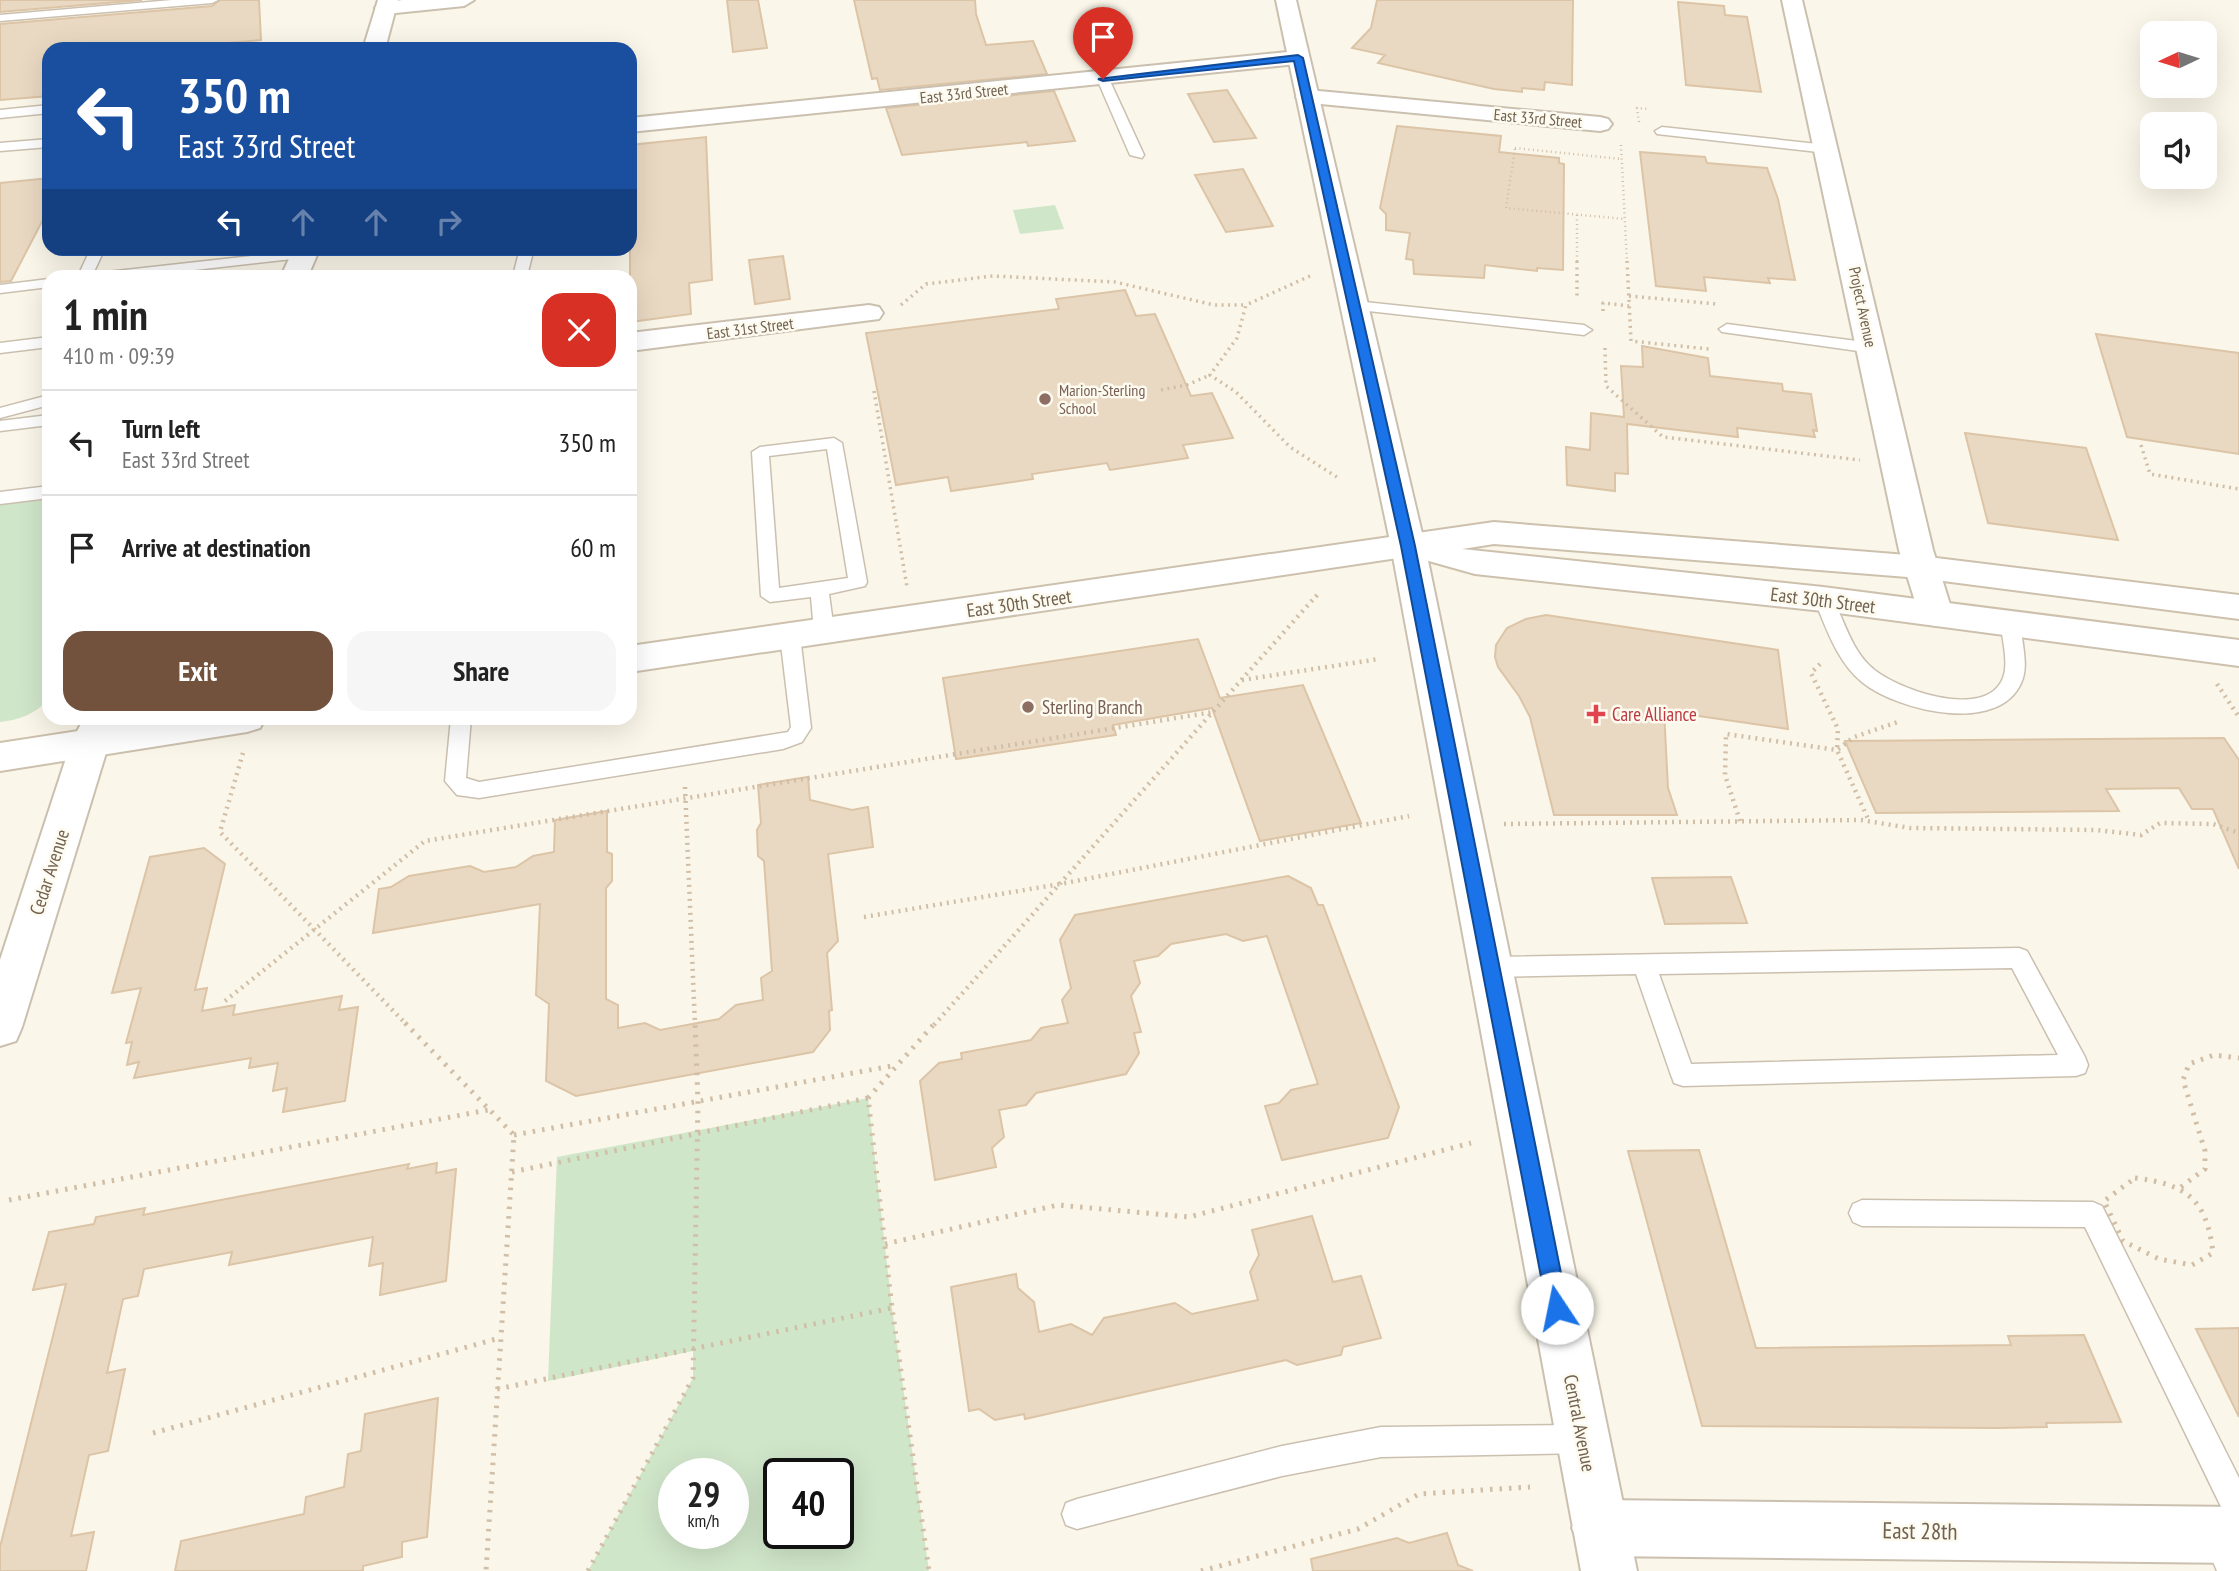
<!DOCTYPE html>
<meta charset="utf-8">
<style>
:root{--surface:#fff;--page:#f6f6f6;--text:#222;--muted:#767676;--line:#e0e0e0;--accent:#72523d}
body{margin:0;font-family:"PT Sans Narrow",sans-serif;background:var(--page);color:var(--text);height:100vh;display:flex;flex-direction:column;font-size:26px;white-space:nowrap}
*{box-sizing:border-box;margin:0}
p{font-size:23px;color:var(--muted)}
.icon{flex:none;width:38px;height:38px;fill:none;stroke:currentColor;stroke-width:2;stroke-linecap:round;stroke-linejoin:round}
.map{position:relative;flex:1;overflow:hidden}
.sheet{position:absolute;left:42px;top:270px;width:595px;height:455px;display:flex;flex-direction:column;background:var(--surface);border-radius:21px;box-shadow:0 7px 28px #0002}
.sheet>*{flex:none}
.hud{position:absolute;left:42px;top:42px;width:595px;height:214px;border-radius:21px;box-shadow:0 7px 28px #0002;background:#1a4fa0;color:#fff;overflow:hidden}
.needle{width:46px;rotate:266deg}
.controls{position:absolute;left:2140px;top:21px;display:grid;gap:14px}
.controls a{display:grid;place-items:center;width:77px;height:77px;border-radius:14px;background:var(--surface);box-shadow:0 7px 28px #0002;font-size:35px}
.speed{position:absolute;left:658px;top:1458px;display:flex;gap:14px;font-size:35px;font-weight:700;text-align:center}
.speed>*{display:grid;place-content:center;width:91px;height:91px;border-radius:50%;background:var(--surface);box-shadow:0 7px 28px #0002;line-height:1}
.speed small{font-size:18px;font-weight:400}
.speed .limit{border:4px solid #111;border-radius:10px;background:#fff;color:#111}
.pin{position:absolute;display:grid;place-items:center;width:60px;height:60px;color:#fff;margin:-72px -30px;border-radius:50% 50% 50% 0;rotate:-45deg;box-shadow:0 0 7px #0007}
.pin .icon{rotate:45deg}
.me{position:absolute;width:77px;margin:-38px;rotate:349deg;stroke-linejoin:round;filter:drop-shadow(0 0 5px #0008)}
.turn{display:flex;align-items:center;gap:24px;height:147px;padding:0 21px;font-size:32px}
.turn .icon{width:91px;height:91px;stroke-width:2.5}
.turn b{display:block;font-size:49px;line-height:60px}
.lanes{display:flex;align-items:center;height:66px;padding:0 21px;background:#0003;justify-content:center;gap:35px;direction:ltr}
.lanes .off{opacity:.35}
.round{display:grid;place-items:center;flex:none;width:74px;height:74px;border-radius:21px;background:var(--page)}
.head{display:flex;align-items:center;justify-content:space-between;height:119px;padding:0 21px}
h1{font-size:42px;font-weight:800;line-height:52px}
.action{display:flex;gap:14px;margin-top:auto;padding:14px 21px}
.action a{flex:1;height:80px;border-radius:21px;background:var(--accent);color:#fff;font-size:28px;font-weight:800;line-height:80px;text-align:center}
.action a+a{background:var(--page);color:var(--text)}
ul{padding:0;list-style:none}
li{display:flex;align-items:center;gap:21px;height:105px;padding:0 21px;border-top:2px solid var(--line)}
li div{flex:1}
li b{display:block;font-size:26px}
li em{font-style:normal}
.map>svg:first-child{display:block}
.green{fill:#d0e6c9;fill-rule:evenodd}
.building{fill:#ead9c2;stroke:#dcc4a7;stroke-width:2}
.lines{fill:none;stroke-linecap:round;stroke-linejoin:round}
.service-casing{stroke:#cbc0b0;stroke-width:3}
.minor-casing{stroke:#cbc0b0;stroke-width:4}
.tertiary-casing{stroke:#cbc0b0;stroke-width:4}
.secondary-casing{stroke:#cdc1ae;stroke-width:4}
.path-far3{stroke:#d1bea7;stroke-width:2.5;stroke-dasharray:1 3.5;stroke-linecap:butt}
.path-far2{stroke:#d1bea7;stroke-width:3.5;stroke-dasharray:2 4.5;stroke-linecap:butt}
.path-far1{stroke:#d1bea7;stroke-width:4.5;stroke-dasharray:2 5;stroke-linecap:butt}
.path{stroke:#d1bea7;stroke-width:5;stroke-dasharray:2.5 7;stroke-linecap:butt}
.service{fill:#fff;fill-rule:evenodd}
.minor{fill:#fff;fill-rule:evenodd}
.tertiary{fill:#fff;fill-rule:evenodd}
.secondary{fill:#fff;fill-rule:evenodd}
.route{fill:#1a73e8;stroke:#114b97;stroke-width:2}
.education-dot{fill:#8d6e63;stroke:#fdfaef;stroke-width:2.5}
.health-dot{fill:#e0444e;stroke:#fdfaef;stroke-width:2.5}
.labels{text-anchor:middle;stroke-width:5;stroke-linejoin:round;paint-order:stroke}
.far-street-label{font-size:16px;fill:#716150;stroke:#fdfaef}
.far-education-label{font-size:16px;fill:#785e54;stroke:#fdfaef;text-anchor:start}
.street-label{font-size:19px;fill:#716150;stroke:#fdfaef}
.education-label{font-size:19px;fill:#785e54;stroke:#fdfaef;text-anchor:start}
.health-label{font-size:19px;fill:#be3a42;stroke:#fdfaef;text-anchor:start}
.near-street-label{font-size:23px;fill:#716150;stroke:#fdfaef}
</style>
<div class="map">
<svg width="2239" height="1571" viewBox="0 0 2239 1571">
<rect width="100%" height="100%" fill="#faf6e9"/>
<path class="green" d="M1055 205 1064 229 1020 234 1013 210Z
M49 498V699C33 715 22 719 0 722V504Z
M868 1098 892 1308 929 1571H588L693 1378V1351L548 1381 557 1157ZM674 1474H733V1533H674ZM779 1474H838V1533H779Z"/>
<path class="building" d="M0 0H142L0 12Z
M220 0H259L261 40 161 49H49V96L0 100V24L212 6Z
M727 0H758L767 48 733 52Z
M854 0H975L976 14 986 45 1033 41 1047 74 880 90 877 78 872 79Z
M1377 0H1573L1572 85 1545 82 1544 90 1522 88V92L1494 89 1378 63 1385 55 1352 48 1371 28Z
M1678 2 1724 6 1725 15 1747 17 1761 92 1686 85Z
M1227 90 1256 138 1214 142 1188 94Z
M1054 91 1075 141 1028 146 1027 142 902 155 886 108Z
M1397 126 1501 136 1499 152 1559 158V163L1564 164 1563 270 1537 268V271L1485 265 1484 278 1414 274 1413 260 1406 259 1410 233 1386 230V214L1380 208Z
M706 137 712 280 689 283 691 314 630 322V145Z
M1640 152 1705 157 1707 163 1767 168 1778 199 1795 280 1768 278 1770 283 1704 277 1706 291 1656 286Z
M1243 169 1273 226 1226 232 1195 175Z
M49 178V208L11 281 0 282V183Z
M783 256 790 299 755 304 749 260Z
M1125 290 1136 316 1155 314 1191 396 1212 393 1233 438 1183 445 1188 458 1110 470 1107 463 1032 474 1033 479 951 491 948 477 896 485 866 333 1059 309 1056 299Z
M2096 334 2239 353V454L2127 437Z
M1642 346 1708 358 1710 376 1782 384 1783 391 1811 394 1817 431 1813 430 1815 437 1737 428 1738 437 1627 424 1628 474 1615 473V491L1567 485 1566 447 1590 450 1591 413 1624 417 1621 366 1643 367Z
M1965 433 2086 448 2118 540 1988 523Z
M1546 615 1778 650 1788 729 1664 711 1668 788 1677 815H1554L1530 717 1519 696 1498 667 1495 657 1496 645 1507 628 1526 619Z
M1198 639 1220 698 1303 685 1361 823 1260 841 1212 708 1113 725 1116 735 956 759 943 678Z
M2224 738 2239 760V869L2213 809H2192L2179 788 2106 789 2119 811 1876 813 1845 741Z
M808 777 810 800 852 810 868 807 873 847 828 854 838 941 827 953 832 1010 829 1011 830 1030 813 1052 576 1096 546 1081 549 1004 536 995 540 904 373 933 379 889 391 887 409 876 470 866 484 872 516 867 533 856 554 852 555 820 607 811V852L612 854V881L606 888V999L618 1005V1028L645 1023 660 1030 719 1019 736 1005 763 1000 761 978 772 971 764 861 758 856 757 830 761 823 758 785Z
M204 848 225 864 195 990 207 988 202 1011 235 1005 233 1015 342 996 339 1010 358 1007 345 1101 283 1112 287 1088 273 1091 278 1063 249 1068 251 1058 134 1078 139 1062 127 1065 132 1042 126 1043 141 988 112 993 150 857Z
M1288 876 1311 888 1318 905H1323L1399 1107 1388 1138 1282 1160 1265 1106 1279 1103 1291 1090 1318 1084 1267 936 1243 941 1226 934 1171 944 1158 956 1134 961 1140 983 1131 996 1141 1032 1134 1033 1139 1053 1126 1074 1036 1093 1026 1105 999 1110 1004 1137 992 1148 996 1167 935 1180 920 1081 939 1063 962 1059 961 1053 1031 1040 1041 1028 1068 1023 1062 1000 1071 988 1060 940 1075 915Z
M1731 877 1747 923 1665 924 1652 878Z
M1699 1150 1756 1348 2011 1345 2008 1336 2084 1335 2121 1422 2046 1423 2047 1427 1997 1428 1702 1426 1628 1151Z
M437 1163 436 1173 456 1169 446 1281 380 1295 383 1263 369 1266 373 1237 229 1265 232 1252 144 1269 138 1296 123 1299 107 1373 125 1369 108 1451 89 1455 71 1536 94 1532 86 1571H0V1547L66 1284 33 1290 49 1232 94 1224 96 1217 145 1208 143 1215 409 1164 407 1169Z
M1312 1216 1333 1282 1361 1276 1381 1338 1343 1347 1341 1355 1297 1365 1286 1360 1025 1419 1024 1414 995 1420 979 1409 969 1411 951 1287 1016 1274 1018 1288 1034 1302 1039 1332 1071 1324 1092 1335 1104 1318 1175 1303 1192 1314 1258 1300 1250 1272 1259 1255 1252 1230Z
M2239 1328V1417L2196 1329Z
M438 1398 427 1537 402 1542V1557L363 1566V1571H175L181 1541 304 1514 306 1497 344 1487 348 1454 361 1451 365 1414Z
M1447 1533 1458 1565 1473 1571H1313L1311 1559 1397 1538 1409 1543Z"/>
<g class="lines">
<g class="service-casing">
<path id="service" d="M172 0H218L212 3 0 21V15Z
M1099 76 1109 79 1144 155 1142 158 1130 155 1097 79Z
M49 105V113L0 118V110Z
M1662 127 1827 145 1834 149 1827 153 1657 134 1655 131Z
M49 139V147L0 151V143Z
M91 248H105L92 276H78Z
M520 248H534L527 276H513Z
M305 250 310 251V257L142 276H100L107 272Z
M49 279V287L0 293V285Z
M1355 301 1584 325 1592 330 1584 335 1350 309 1347 306Z
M1727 324 1872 343 1880 348 1872 353 1722 332 1719 329Z
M49 337V347L0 353V343Z
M49 395V405L0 418V408Z
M49 415V425L0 431V421Z
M834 438 842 443 867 582 865 586 829 594 834 631 824 638 814 631 811 597 770 602 761 596 752 452 760 447ZM827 449 848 578 779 588 769 456Z
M49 486V498L0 504V492Z
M1823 593 1830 594C1844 618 1849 645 1869 665 1892 689 1986 722 2003 678 2009 663 2002 640 2001 624L2011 617 2021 624C2021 640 2028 662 2023 678 2004 737 1897 711 1862 682 1837 662 1826 627 1814 599Z
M790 629 800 636 811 728 802 742 783 749 479 798 457 795 445 781 451 718H471L466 778 479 782 788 732 791 727 780 636Z
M2019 948 2027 951 2085 1057 2088 1065 2085 1073 2076 1076 1683 1086 1674 1083 1671 1075 1636 974 1490 977 1482 974 1478 967 1482 960 1490 957ZM2012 968 2058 1055 1691 1064 1659 974Z
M1862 1200 2093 1202 2102 1206 2239 1478V1525L2228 1521 2085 1227 1862 1226 1853 1222 1849 1213 1853 1204Z
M1583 1425 1593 1429 1597 1439 1593 1449 1583 1453 1381 1457 1282 1476 1077 1529 1066 1525 1062 1514 1066 1503 1077 1499 1282 1446 1381 1427Z
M2218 1523 2229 1527 2239 1550V1571H2217L2203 1538 2207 1527Z"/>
</g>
<g class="minor-casing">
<path id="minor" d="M402 0H474L464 6 386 14 375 8 379 4Z
M1782 0H1802L1933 550 1953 614 1948 622 1936 626 1924 622 1919 614 1899 550Z
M1298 51 1309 58 1306 63 630 132V118Z
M1308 90 1600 117 1608 119 1612 124 1608 129 1600 131 1300 102 1296 97 1300 92Z
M869 305 879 307 883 313 879 319 630 351V333Z
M1600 1500 2239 1507V1563L1600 1556 1581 1547 1572 1528 1581 1509Z"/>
</g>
<g class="tertiary-casing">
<path id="tertiary" d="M378 0H398L385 49H363Z
M1276 0H1296L1425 546 1637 1571H1581L1391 546Z
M294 248H320L308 276H281Z
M84 718H120L109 743 22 1027 16 1041 0 1046V960L71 743Z"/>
</g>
<g class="secondary-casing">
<path id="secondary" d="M1494 522 1920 556 2239 595V619L1920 578 1494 544 1462 549 1823 587 2239 640V666L1823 611 1475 574 1411 556 630 672V646Z
M163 718H265L260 728 247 732 0 771V743Z"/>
</g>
<path class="path-far3" d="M1639 122 1637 108 1648 109
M1621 145 1627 262
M1515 148 1621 159
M1515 149 1506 208 1625 219
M1577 215V262"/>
<path class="path-far2" d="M1577 261V300
M1627 261 1631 341 1709 349
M1310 276 1246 305 1237 338 1210 375 1236 392 1290 447 1340 479
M1629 296 1717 304
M901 305 926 284 993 276 1115 282 1214 305H1246
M1603 311V303L1629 306
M1605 348 1606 386 1663 437 1860 460
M1161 390 1187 385 1210 375
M874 391 907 587
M2141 445 2150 474 2239 489
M1316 597 1320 592"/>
<path class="path-far1" d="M1820 664 1811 673 1838 729 1837 750 1869 821
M1242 680 1379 659
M2217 684 2239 717
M243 753 220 832 407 1025
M685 787 695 1025
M1740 821 1725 775 1726 734 1837 750 1854 737 1898 722
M1504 824 1861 820 1910 828 2096 830 2141 835 2160 823 2213 824 2239 833
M864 917 1060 884 1409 816
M225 1001 425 841 1213 712
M934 1025 1317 595"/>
<path class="path" d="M405 1023 514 1135 486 1571
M868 1098 935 1023
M514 1135 897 1065
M512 1172 868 1098 892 1308 929 1571
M2135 1178C2187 1184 2207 1200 2213 1253L2192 1265 2159 1259 2123 1241 2104 1201Z
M2181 1187 2205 1169V1151L2183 1080 2189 1064 2214 1055 2239 1058
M9 1200 488 1110
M885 1244 1058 1205 1189 1217 1471 1143
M497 1389 892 1308
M153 1433 500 1338
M588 1571 693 1378 698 1102 695 1023
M1201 1571 1358 1529 1419 1494 1530 1487"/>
<use href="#service" class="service"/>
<use href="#minor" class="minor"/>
<use href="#tertiary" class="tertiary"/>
<use href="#secondary" class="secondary"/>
</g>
<path class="route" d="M1298 55 1303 58 1415 546 1568 1308 1564 1315 1557 1318 1550 1315 1547 1308 1401 546 1294 61 1103 81 1098 79Z"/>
<g class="education-dot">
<circle cx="1045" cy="399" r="7"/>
<circle cx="1028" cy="707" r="7"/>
</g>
<path class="health-dot" d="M1592.5 703.5h7v7h7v7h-7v7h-7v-7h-7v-7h7z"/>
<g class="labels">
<g class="far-street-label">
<text transform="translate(964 93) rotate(-6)" y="6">East 33rd Street</text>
<text transform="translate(1538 118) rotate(5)" y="6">East 33rd Street</text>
<text transform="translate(1863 307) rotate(78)" y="6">Project Avenue</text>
<text transform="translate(750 328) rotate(-7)" y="6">East 31st Street</text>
</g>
<g class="far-education-label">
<text x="1059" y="396">Marion-Sterling<tspan x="1059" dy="18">School</tspan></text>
</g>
<g class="street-label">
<text transform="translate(1823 600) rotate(7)" y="7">East 30th Street</text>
<text transform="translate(1019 603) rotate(-8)" y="7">East 30th Street</text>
<text transform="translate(49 872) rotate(-72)" y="7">Cedar Avenue</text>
<text transform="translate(1580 1423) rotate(79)" y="7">Central Avenue</text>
</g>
<g class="education-label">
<text x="1042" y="714">Sterling Branch</text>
</g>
<g class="health-label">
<text x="1612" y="721">Care Alliance</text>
</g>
<g class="near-street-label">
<text transform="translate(1920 1531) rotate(1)" y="8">East 28th</text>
</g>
</g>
</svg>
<div class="controls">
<a><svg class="needle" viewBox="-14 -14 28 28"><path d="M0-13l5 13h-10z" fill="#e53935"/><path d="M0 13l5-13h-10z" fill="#767676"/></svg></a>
<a><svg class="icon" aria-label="sound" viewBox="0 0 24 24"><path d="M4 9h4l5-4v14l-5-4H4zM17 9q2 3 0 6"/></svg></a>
</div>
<div class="speed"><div>29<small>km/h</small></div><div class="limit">40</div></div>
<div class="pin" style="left:1103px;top:79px;background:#d93025"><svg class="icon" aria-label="arrive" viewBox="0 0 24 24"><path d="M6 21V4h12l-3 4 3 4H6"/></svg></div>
<svg class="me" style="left:1557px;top:1308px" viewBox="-20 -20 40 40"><circle r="19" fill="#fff"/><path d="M0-13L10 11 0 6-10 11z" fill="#1a73e8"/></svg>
<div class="hud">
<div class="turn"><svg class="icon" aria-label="left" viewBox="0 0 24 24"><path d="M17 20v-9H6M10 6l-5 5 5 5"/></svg><div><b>350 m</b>East 33rd Street</div></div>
<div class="lanes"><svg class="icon" aria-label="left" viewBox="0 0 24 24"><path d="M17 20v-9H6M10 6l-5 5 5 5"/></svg><svg class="icon off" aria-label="ahead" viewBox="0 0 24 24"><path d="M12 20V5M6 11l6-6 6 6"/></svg><svg class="icon off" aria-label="ahead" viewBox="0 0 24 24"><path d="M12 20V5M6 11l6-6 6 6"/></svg><svg class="icon off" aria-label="right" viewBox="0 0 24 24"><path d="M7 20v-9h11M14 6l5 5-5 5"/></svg></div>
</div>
<section class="sheet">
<div class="head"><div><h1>1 min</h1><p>410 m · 09:39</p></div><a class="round" style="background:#d93025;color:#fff"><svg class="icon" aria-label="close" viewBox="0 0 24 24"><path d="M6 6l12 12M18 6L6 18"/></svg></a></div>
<ul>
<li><svg class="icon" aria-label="left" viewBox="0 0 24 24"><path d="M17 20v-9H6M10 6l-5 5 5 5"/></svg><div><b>Turn left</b><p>East 33rd Street</p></div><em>350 m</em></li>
<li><svg class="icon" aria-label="arrive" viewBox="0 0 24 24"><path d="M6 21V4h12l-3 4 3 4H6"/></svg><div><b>Arrive at destination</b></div><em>60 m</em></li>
</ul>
<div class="action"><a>Exit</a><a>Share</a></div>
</section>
</div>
